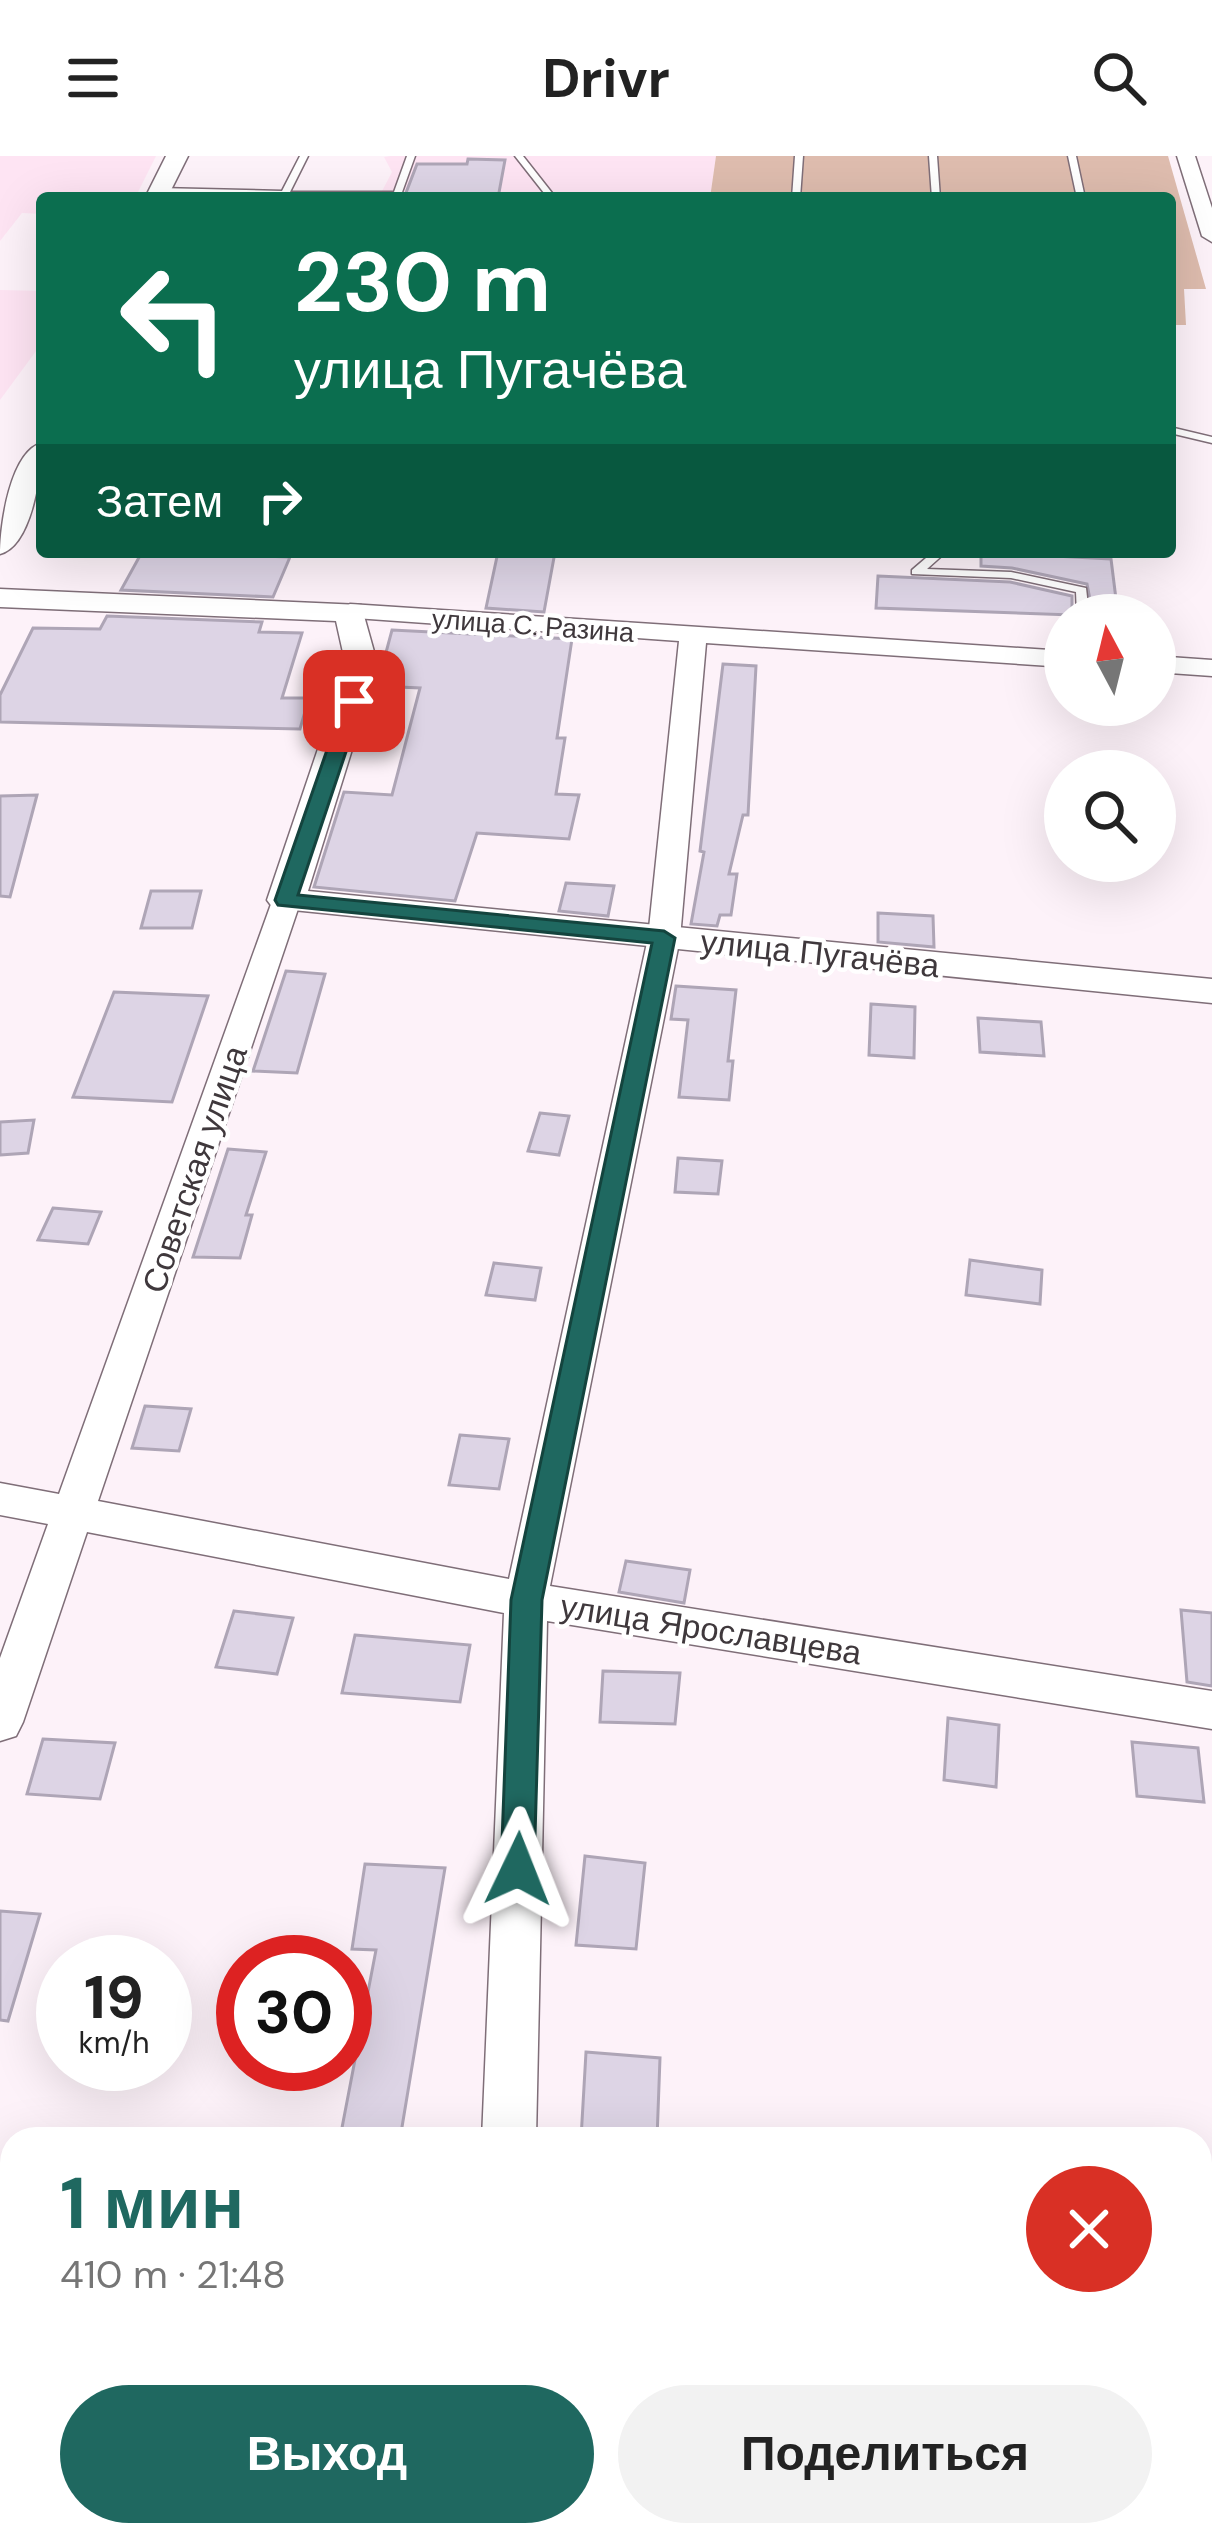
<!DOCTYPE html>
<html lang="ru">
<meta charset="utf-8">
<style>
:root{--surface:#fff;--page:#f2f2f2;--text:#222;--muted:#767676;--accent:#1f6860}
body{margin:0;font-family:"DM Sans",sans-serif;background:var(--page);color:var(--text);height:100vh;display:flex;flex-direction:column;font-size:45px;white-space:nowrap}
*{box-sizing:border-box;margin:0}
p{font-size:39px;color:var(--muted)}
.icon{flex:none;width:66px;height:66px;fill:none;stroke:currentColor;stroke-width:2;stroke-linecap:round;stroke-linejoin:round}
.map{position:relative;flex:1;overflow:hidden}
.side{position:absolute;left:0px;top:1971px;width:1212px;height:420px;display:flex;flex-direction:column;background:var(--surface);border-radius:36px 36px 0 0;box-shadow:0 12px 48px #0002}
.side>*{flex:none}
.top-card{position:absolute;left:36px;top:36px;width:1140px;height:366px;border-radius:12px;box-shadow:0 12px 48px #0002;background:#0b6e4f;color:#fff;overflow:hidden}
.needle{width:78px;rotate:353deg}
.tools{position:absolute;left:1044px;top:438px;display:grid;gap:24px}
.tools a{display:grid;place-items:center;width:132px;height:132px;border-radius:50%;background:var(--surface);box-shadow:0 12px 48px #0002;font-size:60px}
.speed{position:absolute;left:36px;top:1779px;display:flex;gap:24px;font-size:60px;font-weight:700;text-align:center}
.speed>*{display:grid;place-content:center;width:156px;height:156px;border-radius:50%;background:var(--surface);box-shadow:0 12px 48px #0002;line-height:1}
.speed small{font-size:30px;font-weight:400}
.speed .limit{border:18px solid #d22;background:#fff;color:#111}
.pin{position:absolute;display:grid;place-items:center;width:102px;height:102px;color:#fff;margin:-51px;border-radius:24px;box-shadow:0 6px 18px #0006}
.me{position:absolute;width:132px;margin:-66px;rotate:2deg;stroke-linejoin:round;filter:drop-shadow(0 0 9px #0008)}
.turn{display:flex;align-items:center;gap:42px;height:252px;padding:0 60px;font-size:54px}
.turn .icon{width:156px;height:156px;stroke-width:2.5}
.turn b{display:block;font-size:84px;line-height:102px}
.then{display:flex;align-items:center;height:114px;padding:0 60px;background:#0003;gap:24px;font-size:45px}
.round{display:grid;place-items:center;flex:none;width:126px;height:126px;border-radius:63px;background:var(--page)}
.overview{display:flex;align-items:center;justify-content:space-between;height:204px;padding:0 60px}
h1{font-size:72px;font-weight:700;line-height:90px;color:var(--accent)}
.button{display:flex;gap:24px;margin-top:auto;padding:24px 60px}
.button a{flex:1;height:138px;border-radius:72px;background:var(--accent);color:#fff;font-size:48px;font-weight:700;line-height:138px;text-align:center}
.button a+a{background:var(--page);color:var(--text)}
header{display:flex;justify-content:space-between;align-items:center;height:156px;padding:0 60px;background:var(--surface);font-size:54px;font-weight:700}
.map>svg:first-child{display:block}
.built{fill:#fee4f3}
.green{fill:#debcae}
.building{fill:#ddd4e5;stroke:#aea5b6;stroke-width:3}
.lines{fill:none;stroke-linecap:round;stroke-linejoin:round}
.service-casing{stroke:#7f6e78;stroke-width:3}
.minor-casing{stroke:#7f6e78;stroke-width:3}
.tertiary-casing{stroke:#7f6e78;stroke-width:3}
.service{fill:#fff;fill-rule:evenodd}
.minor{fill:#fff;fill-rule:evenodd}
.tertiary{fill:#fff;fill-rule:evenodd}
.route{fill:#1f6860;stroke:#14443e;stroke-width:3}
.labels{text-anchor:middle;stroke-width:9;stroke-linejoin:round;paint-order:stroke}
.far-street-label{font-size:27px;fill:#3f383c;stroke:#fff}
.street-label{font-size:33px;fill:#3f383c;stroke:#fff}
</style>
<header><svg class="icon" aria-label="menu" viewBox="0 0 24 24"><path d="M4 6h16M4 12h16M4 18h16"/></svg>Drivr<svg class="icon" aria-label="search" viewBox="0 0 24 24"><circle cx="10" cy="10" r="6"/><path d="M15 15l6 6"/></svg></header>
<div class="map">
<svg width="1212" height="2391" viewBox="0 0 1212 2391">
<rect width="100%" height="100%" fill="#fdf2f9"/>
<path class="built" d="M0 0H156L135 42H42V58L22 57 0 85Z
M391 0H716L710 42H359L380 39 392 16 384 1Z
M0 134 42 135V187L0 244Z"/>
<path class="green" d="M716 0H1168L1206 133H1184L1186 169H1170V42H710Z"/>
<path class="building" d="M468 3 505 4 498 42H404L417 8H467Z
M142 396H158L290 401 273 441 121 434Z
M498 396H555L544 456 486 452Z
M981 396 1111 403 1118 459H1093L1087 428 1012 412 981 410Z
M878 420 1010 426 1072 440V459L876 452Z
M107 460 262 466 259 476 302 477 282 542H309L300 573 0 566V539L33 472 100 473Z
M392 474 572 483 557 582H565L556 638 579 639 569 683 477 677 455 745 314 731 344 636 392 639 420 532 377 530Z
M723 508 756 510 748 659H743L729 718H737L731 759H720L717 770 691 768 704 696 700 695Z
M37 639 10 741 0 740V640Z
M566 727 614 730 608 760 559 755Z
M151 735H201L192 772H141Z
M878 757 933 760 934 791 878 786Z
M286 815 325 818 297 917 253 915Z
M676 830 736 834 728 905H733L729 944 679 941 688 864 671 863Z
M114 836 208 840 172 946 73 941Z
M871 848 915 851 914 902 869 899Z
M978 862 1041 866 1044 900 980 896Z
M540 957 569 960 559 999 528 995Z
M34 964 28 997 0 999V966Z
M228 993 266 996 246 1059H252L240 1102 193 1101Z
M678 1002 722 1005 718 1038 675 1036Z
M53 1052 101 1056 88 1088 38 1084Z
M970 1104 1042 1114 1040 1148 966 1139Z
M494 1107 541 1112 535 1144 486 1139Z
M145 1250 191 1253 179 1295 132 1292Z
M460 1279 509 1283 499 1333 449 1329Z
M626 1405 690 1414 684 1447 619 1436Z
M1181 1454 1212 1457V1530L1187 1526Z
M234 1455 293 1462 277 1518 216 1511Z
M355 1479 470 1489 460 1546 342 1537Z
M603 1515 680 1517 675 1568 600 1566Z
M948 1562 999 1569 996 1631 944 1624Z
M43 1583 115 1587 100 1643 27 1638Z
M1132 1586 1198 1592 1204 1646 1137 1640Z
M585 1700 645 1707 636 1793 576 1789Z
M365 1708 445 1712 400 1983 341 1977 376 1794 352 1793Z
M0 1755 40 1758 8 1865 0 1864Z
M586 1896 660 1902 657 1983H581Z"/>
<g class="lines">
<g class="service-casing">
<path id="service" d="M300 0H308L290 36H394L407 0H415L401 39 397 42 159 38 155 35 159 32 282 35Z
M515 0H523L556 42H548Z
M795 0H803L800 42H792Z
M929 0H937L940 42H932Z
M1068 0H1076L1085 42H1077Z
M1170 271 1212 281V287L1170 277Z
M933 396H946L927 413 1011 416 1086 432 1089 459H1077L1076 436 1011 422 912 418V414Z"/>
</g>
<g class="minor-casing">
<path id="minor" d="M1177 0H1195L1212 52V86L1202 80Z
M350 448 1065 495V511L706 487 680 782 550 1430 1212 1535V1573L547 1465 536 1983H482L504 1457 87 1376 23 1566 16 1580 0 1585V1502L48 1368 0 1359V1327L59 1338 275 737H297L301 744 98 1345 509 1423 648 782 679 485 341 461 337 456Z
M1155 500 1212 504V520L1155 516Z"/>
</g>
<g class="tertiary-casing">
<path id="tertiary" d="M166 0H188L167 42H145Z
M42 287C42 315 32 390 0 398 0 370 10 295 42 287Z
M0 433 361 449 378 510 308 735 1212 823V847L273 752 267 744 346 510 336 465 0 451Z"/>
</g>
<use href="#service" class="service"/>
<use href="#minor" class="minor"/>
<use href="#tertiary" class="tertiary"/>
</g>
<path class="route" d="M354 539 363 545 298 739 664 775 675 782 542 1444 534 1713 529 1724 518 1728 506 1724 501 1713 511 1444 652 787 278 749 275 744 344 545Z"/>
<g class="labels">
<g class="far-street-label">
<text transform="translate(533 470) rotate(4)" y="9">улица С. Разина</text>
</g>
<g class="street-label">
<text transform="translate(820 797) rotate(6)" y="12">улица Пугачёва</text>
<text transform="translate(194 1013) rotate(-71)" y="12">Советская улица</text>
<text transform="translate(711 1473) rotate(9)" y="12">улица Ярославцева</text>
</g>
</g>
</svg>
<div class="tools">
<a><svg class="needle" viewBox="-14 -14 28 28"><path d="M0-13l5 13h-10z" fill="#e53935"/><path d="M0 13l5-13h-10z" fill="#767676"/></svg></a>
<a><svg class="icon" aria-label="search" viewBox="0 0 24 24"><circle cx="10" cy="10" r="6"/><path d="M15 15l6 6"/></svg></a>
</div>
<div class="speed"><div>19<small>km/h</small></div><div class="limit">30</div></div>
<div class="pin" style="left:354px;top:545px;background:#d93025"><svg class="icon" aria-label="arrive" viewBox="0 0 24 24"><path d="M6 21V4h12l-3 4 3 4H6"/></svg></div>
<svg class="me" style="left:518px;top:1713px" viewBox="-20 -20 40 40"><path d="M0-17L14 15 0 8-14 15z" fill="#1f6860" stroke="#fff" stroke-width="4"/></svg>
<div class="top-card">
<div class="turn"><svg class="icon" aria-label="left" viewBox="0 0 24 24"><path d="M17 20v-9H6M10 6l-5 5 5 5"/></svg><div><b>230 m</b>улица Пугачёва</div></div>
<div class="then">Затем<svg class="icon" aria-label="right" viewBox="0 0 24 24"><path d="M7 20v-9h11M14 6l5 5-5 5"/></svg></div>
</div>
<section class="side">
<div class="overview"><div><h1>1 мин</h1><p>410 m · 21:48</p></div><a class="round" style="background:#d93025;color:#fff"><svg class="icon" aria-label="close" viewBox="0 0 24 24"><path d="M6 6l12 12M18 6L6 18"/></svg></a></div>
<div class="button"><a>Выход</a><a>Поделиться</a></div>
</section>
</div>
